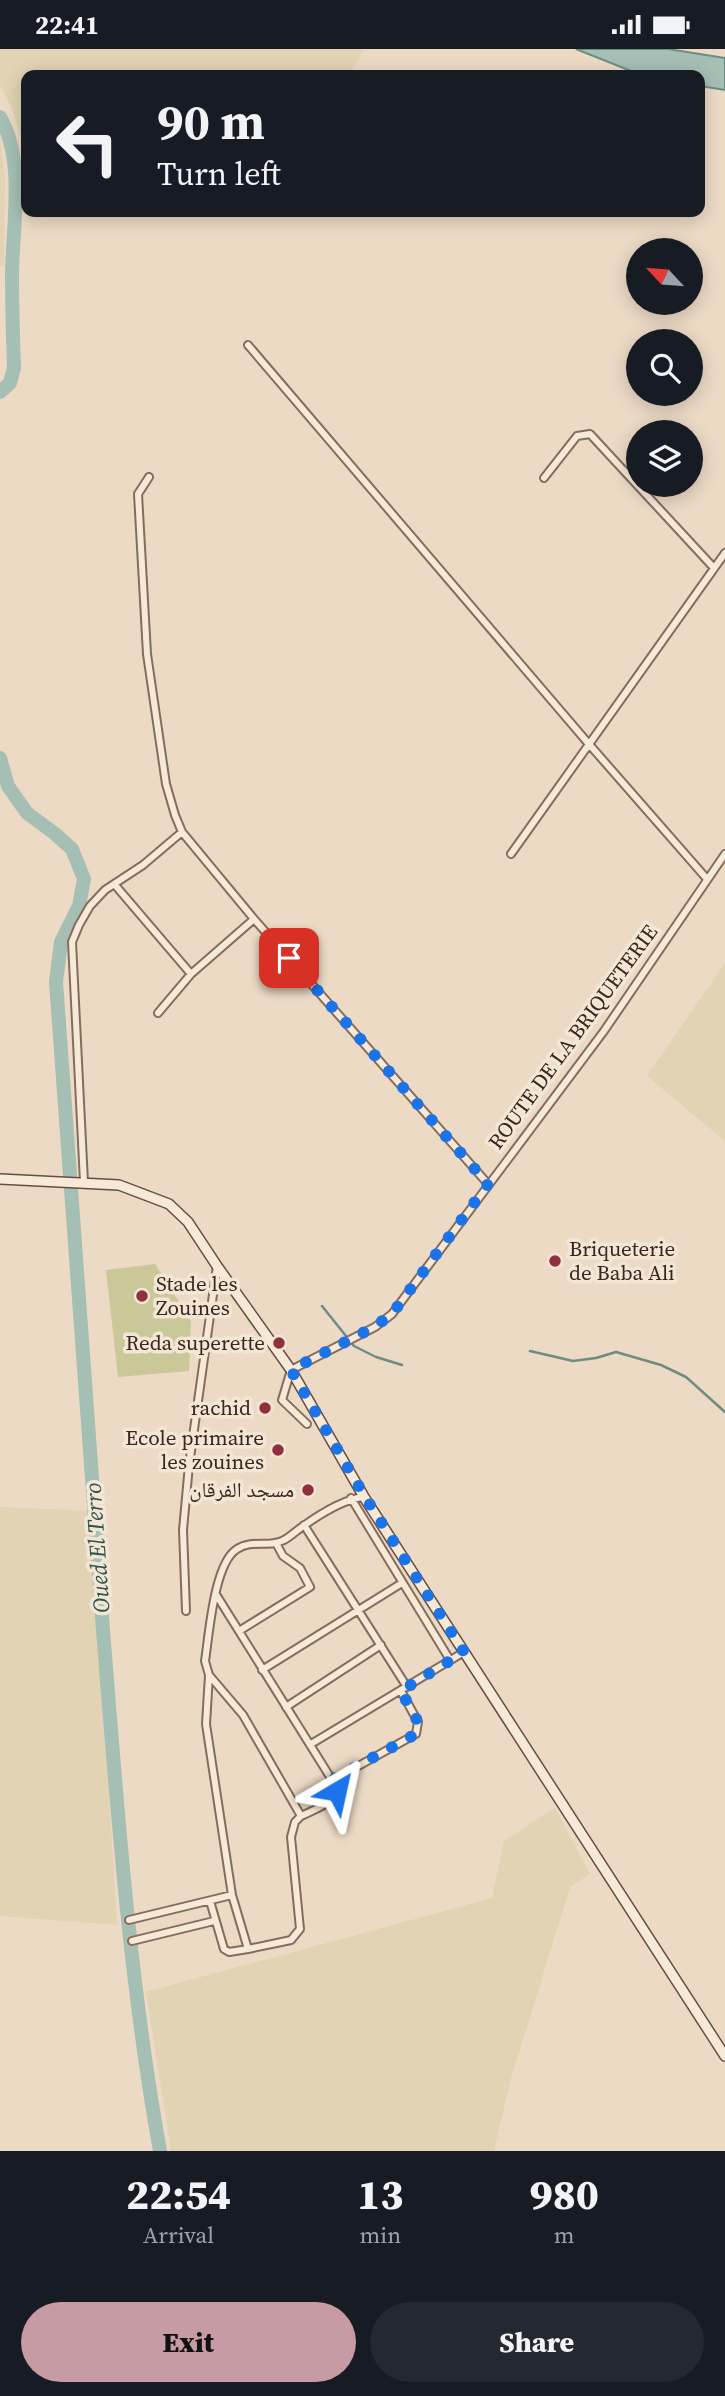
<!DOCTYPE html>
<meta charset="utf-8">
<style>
:root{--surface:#171b24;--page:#242831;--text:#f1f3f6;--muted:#9ea1a6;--accent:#c69ba4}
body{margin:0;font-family:"Source Serif 4","Noto Naskh Arabic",serif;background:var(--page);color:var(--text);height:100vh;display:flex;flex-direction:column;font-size:26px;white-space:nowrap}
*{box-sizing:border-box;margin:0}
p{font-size:23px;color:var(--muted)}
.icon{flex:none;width:38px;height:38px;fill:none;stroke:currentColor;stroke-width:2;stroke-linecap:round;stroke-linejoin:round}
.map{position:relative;height:2102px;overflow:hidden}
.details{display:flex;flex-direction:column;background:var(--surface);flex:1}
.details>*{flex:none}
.banner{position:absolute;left:21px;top:21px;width:684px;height:147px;border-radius:14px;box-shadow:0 4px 18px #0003;background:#171b24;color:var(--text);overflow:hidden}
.needle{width:46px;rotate:296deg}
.buttons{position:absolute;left:626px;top:189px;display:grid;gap:14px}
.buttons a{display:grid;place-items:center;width:77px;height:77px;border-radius:50%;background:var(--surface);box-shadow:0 4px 18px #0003;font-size:35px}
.pin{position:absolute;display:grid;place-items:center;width:60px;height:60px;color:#fff;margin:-30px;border-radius:14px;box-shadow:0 4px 10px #0006}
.me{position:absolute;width:77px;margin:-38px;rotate:36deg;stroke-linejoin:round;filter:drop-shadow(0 0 5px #0008)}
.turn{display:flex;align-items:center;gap:24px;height:147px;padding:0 21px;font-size:32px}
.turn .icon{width:91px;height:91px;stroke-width:2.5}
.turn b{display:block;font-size:49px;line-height:60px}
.eta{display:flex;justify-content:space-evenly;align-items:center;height:119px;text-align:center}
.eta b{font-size:42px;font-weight:800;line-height:49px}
.button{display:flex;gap:14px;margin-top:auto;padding:14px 21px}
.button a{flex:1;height:80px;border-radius:42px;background:var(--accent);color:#111;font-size:28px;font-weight:800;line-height:80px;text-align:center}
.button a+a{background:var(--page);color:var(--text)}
.status{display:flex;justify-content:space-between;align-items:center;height:49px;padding:0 35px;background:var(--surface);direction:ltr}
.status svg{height:19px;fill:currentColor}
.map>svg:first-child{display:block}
.farmland{fill:#e1d3b3}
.green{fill:#cac899}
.water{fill:#a6bfb4;stroke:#6e8d81;stroke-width:2}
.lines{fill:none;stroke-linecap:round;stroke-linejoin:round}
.stream{stroke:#6e8d81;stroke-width:2.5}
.river{stroke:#a6bfb4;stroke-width:14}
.street-casing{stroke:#866c5c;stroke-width:10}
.secondary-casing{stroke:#684d3f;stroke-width:12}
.street{stroke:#f7e9d8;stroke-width:6}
.secondary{stroke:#f7e9d8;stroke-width:9}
.route{stroke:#1a73e8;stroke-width:12;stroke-dasharray:0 21.6}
.poi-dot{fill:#922f3f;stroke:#f4e6d4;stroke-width:2.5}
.labels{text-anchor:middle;stroke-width:7;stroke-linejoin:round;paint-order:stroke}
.street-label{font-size:21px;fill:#37271f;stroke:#f4e6d4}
.poi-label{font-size:21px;fill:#37271f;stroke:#f4e6d4;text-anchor:end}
.water-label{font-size:23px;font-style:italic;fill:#2f564d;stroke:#f4e6d4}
</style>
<div class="status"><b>22:41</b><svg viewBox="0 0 49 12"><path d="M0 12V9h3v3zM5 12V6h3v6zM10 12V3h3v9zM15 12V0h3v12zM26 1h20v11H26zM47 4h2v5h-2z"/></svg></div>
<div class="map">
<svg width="725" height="2102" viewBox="0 0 725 2102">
<rect width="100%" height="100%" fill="#ecdac5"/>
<path class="farmland" d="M0 0H364L350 26H26V106L11 57 0 37Z
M0 86 5 129 4 216 0 217Z
M725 914V1092L647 1027Z
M0 1458 92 1462 117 1876 0 1867Z
M555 1759 590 1825 570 1838 510 2033 494 2102H171L146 1943 492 1849 504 1792Z"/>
<path class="green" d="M155 1215 191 1272 189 1322 118 1328 106 1221Z"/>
<path class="water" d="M576 0H668L725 9V41L700 37V26H641Z"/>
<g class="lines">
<path class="stream" d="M322 1257 354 1297 376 1308 402 1316
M530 1302 573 1312 596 1309 616 1303 661 1316 686 1328 725 1363"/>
<path class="river" d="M0 68C26 113 12 177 12 227 12 258 13 289 14 319L10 334 0 343
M0 709 8 737 27 764 54 784 72 800 84 830 79 857 61 893 56 933C70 1149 86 1365 103 1581 117 1755 129 1930 160 2102"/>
<g class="street-casing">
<path id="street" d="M248 296 588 694 707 830
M149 428 138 445 147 605 166 735 175 766 182 783 254 870 488 1135
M544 429 577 387 590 385 714 519
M511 805 725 504
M115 836 191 925
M158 964 191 925 254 870
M84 1133 72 893 79 876 90 857 105 841 143 816 182 783
M307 1375 282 1351 291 1321 375 1278 392 1265 604 982 725 805
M351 1449 450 1611
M304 1476 407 1638
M217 1547 337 1739C336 1754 313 1761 301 1767
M186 1562 183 1481 189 1416 217 1217
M239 1582 310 1538 300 1519 283 1507 276 1494
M262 1621 402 1534
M209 1626 243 1666 301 1767 295 1773 291 1788 300 1880 291 1891 248 1900 232 1846 206 1675 209 1626 205 1612C209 1586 214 1514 237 1500 252 1490 270 1499 284 1491 290 1488 296 1482 302 1478 320 1465 343 1450 364 1448
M286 1658 381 1596
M311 1695 464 1603
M333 1731 416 1685 418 1673 401 1642
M210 1852 224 1900 229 1903 248 1900
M129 1871 232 1846
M132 1892 214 1872"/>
</g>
<g class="secondary-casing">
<path id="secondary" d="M0 1130 119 1136 169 1155 188 1173 217 1217 291 1321 364 1448 725 2007"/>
</g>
<use href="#street" class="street"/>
<use href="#secondary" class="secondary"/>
</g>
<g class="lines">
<path class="route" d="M289 909 488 1135 392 1265 374 1278 291 1321 365 1448 464 1603 401 1642 418 1673 416 1685 332 1731 337 1742"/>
</g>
<g class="poi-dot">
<circle cx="555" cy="1212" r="7"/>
<circle cx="142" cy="1247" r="7"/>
<circle cx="279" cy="1294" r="7"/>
<circle cx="265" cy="1359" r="7"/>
<circle cx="278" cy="1401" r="7"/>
<circle cx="308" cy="1441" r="7"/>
</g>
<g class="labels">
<g class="street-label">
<text transform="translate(573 988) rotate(-54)" y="7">ROUTE DE LA BRIQUETERIE</text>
</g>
<g class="poi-label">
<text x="569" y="1207" text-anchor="start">Briqueterie<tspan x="569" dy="24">de Baba Ali</tspan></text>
<text x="156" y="1242" text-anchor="start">Stade les<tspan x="156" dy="24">Zouines</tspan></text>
<text x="265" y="1301">Reda superette</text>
<text x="251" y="1366">rachid</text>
<text x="264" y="1396">Ecole primaire<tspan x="264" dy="24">les zouines</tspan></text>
<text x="294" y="1448">مسجد الفرقان</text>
</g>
<g class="water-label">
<text transform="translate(97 1499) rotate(-94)" y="8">Oued El Terro</text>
</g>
</g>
</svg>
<div class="buttons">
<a><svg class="needle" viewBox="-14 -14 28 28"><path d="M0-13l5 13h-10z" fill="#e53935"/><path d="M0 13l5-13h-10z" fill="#9ea1a6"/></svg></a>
<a><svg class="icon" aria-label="search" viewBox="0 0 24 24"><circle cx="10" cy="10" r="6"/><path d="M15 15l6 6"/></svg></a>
<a><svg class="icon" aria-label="layers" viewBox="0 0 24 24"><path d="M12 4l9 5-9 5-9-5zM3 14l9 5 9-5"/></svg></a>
</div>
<div class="pin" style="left:289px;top:909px;background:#d93025"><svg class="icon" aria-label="arrive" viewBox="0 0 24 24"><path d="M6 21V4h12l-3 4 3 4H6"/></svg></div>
<svg class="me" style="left:337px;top:1742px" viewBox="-20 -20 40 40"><path d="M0-17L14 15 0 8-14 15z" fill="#1a73e8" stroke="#fff" stroke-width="4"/></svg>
<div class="banner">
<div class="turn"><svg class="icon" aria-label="left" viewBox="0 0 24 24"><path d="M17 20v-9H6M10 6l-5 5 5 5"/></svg><div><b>90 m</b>Turn left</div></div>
</div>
</div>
<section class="details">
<div class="eta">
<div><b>22:54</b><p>Arrival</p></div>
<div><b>13</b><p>min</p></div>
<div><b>980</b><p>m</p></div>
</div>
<div class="button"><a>Exit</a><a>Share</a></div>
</section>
